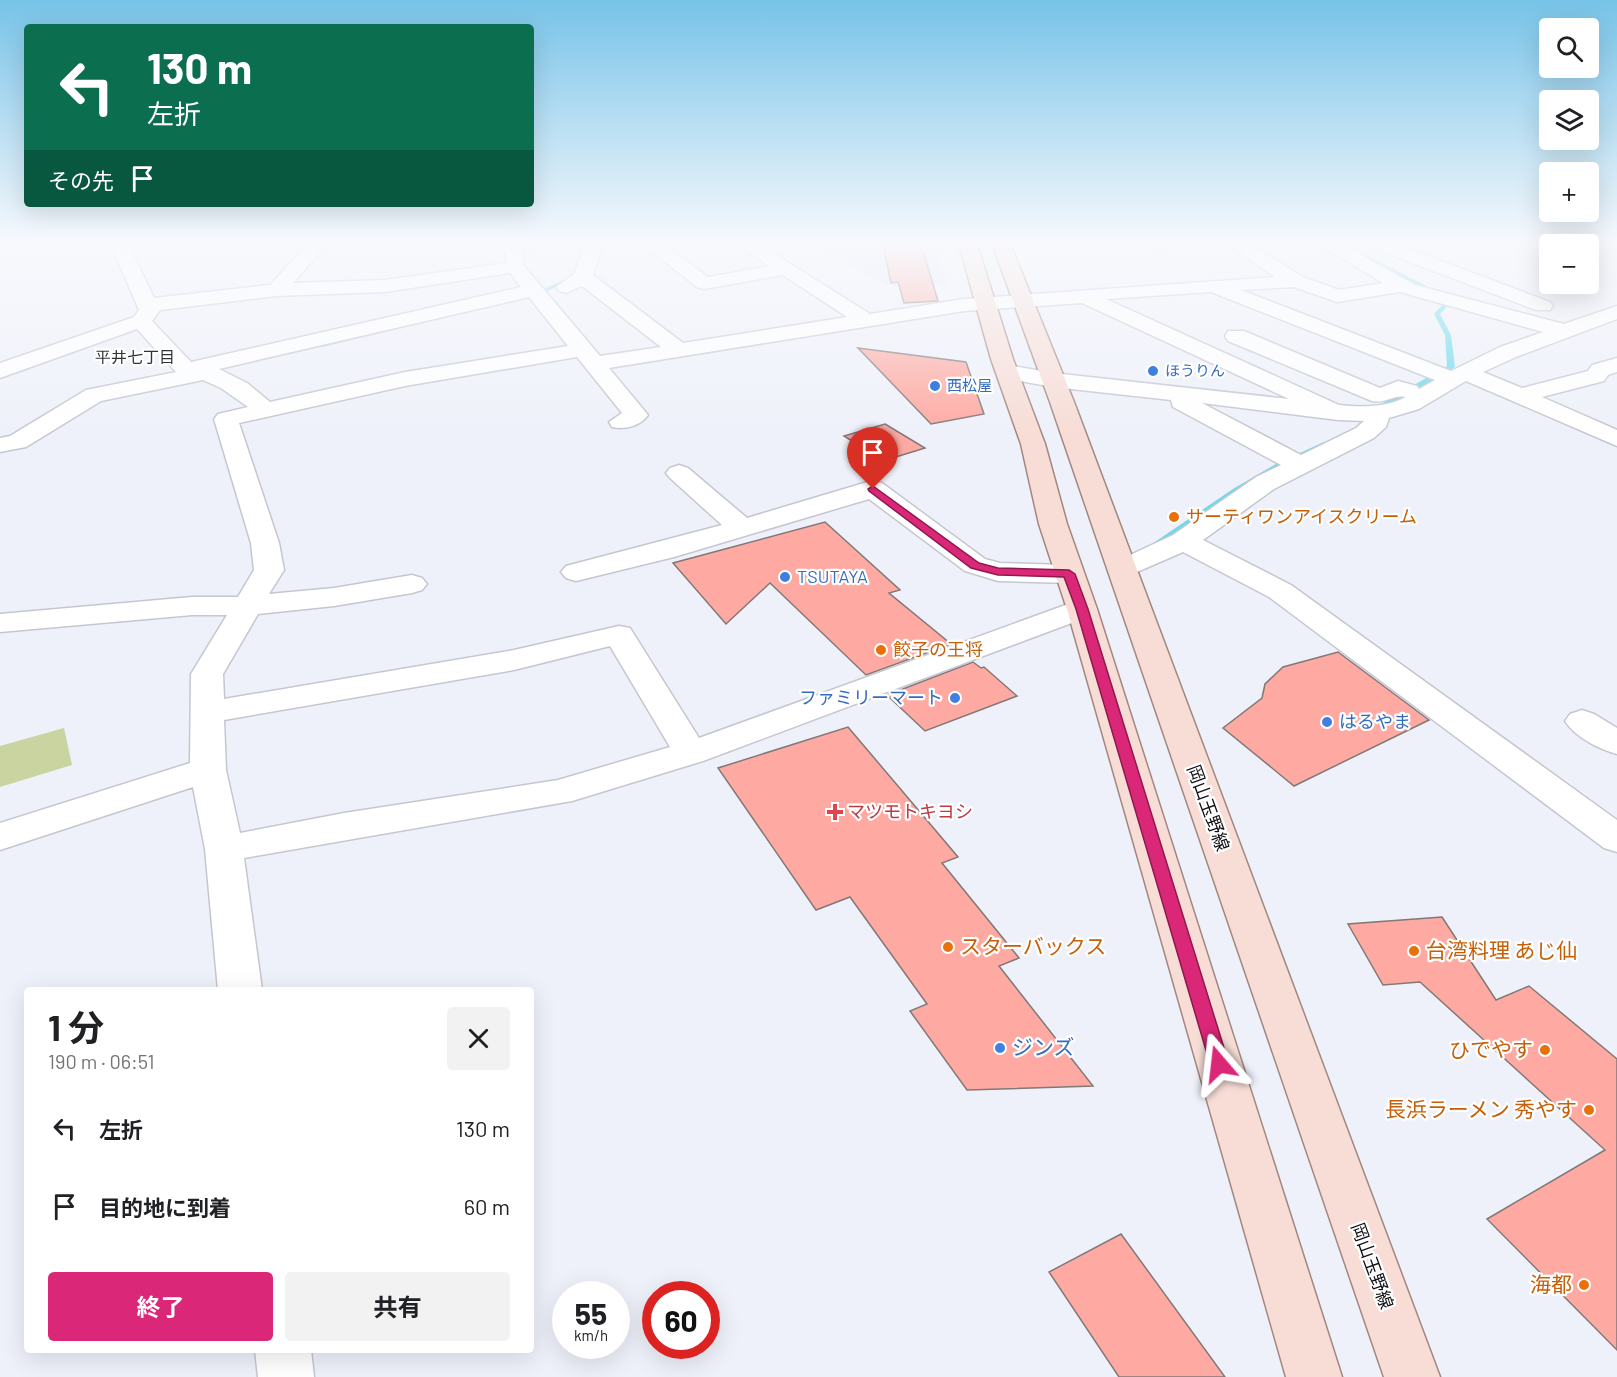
<!DOCTYPE html>
<html lang="ja">
<meta charset="utf-8">
<style>
:root{--surface:#fff;--page:#f2f2f2;--text:#202124;--muted:#757577;--accent:#db2777}
body{margin:0;font-family:Barlow,"Noto Sans JP",sans-serif;background:var(--page);color:var(--text);height:100vh;display:flex;flex-direction:column;font-size:22px;white-space:nowrap}
*{box-sizing:border-box;margin:0}
p{font-size:20px;color:var(--muted)}
.icon{flex:none;width:33px;height:33px;fill:none;stroke:currentColor;stroke-width:2;stroke-linecap:round;stroke-linejoin:round}
.map{position:relative;flex:1;overflow:hidden}
.sheet{position:absolute;left:24px;top:987px;width:510px;height:366px;display:flex;flex-direction:column;background:var(--surface);border-radius:6px;box-shadow:0 6px 24px #0002}
.sheet>*{flex:none}
.banner{position:absolute;left:24px;top:24px;width:510px;height:183px;border-radius:6px;box-shadow:0 6px 24px #0002;background:#0b6e4f;color:#fff;overflow:hidden}
.buttons{position:absolute;left:1539px;top:18px;display:grid;gap:12px}
.buttons a{display:grid;place-items:center;width:60px;height:60px;border-radius:6px;background:var(--surface);box-shadow:0 6px 24px #0002;font-size:30px}
.speed{position:absolute;left:552px;top:1281px;display:flex;gap:12px;font-size:30px;font-weight:700;text-align:center}
.speed>*{display:grid;place-content:center;width:78px;height:78px;border-radius:50%;background:var(--surface);box-shadow:0 6px 24px #0002;line-height:1}
.speed small{font-size:15px;font-weight:400}
.speed .limit{border:9px solid #d22;background:#fff;color:#111}
.pin{position:absolute;display:grid;place-items:center;width:51px;height:51px;color:#fff;margin:-62px -26px;border-radius:50% 50% 50% 0;rotate:-45deg;box-shadow:0 0 6px #0007}
.pin .icon{rotate:45deg}
.me{position:absolute;width:66px;margin:-33px;rotate:343deg;stroke-linejoin:round;filter:drop-shadow(0 0 4px #0008)}
.turn{display:flex;align-items:center;gap:21px;height:126px;padding:0 24px;font-size:27px}
.turn .icon{width:78px;height:78px;stroke-width:2.5}
.turn b{display:block;font-size:42px;line-height:51px}
.then{display:flex;align-items:center;height:57px;padding:0 24px;background:#0003;gap:12px;font-size:22px}
.round{display:grid;place-items:center;flex:none;width:63px;height:63px;border-radius:6px;background:var(--page)}
.head{display:flex;align-items:center;justify-content:space-between;height:102px;padding:0 24px}
h1{font-size:36px;font-weight:700;line-height:45px}
.cta{display:flex;gap:12px;margin-top:auto;padding:12px 24px}
.cta a{flex:1;height:69px;border-radius:6px;background:var(--accent);color:#fff;font-size:24px;font-weight:700;line-height:69px;text-align:center}
.cta a+a{background:var(--page);color:var(--text)}
ul{padding:0;list-style:none}
li{display:flex;align-items:center;gap:18px;height:78px;padding:0 24px}
li div{flex:1}
li b{display:block;font-size:22px}
li em{font-style:normal}
.map>svg:first-child{display:block}
.built{fill:#e1e5f4}
.green{fill:#c9d4a0}
.lines{fill:none;stroke-linecap:round;stroke-linejoin:round}
.stream{fill:#6ed9e9;fill-rule:evenodd}
.building{fill:#feaaa2;stroke:#827877;stroke-width:1.5}
.minor-casing{stroke:#c5c7d0;stroke-width:3}
.major-casing{stroke:#a28780;stroke-width:3}
.minor{fill:#fff;fill-rule:evenodd}
.major{fill:#f7ddd6;fill-rule:evenodd}
.route{fill:#db2777;stroke:#8e194d;stroke-width:1.5}
.shop-dot{fill:#3f7fe0;stroke:#fff;stroke-width:2}
.food-dot{fill:#e8710a;stroke:#fff;stroke-width:2}
.health-dot{fill:#e0444e;stroke:#fff;stroke-width:2}
.labels{text-anchor:middle;stroke-width:4.5;stroke-linejoin:round;paint-order:stroke}
.far-shop-label{font-size:15px;fill:#366cbe;stroke:#fff;text-anchor:start}
.far-neighbourhood-label{font-size:16px;fill:#313339;stroke:#fff}
.food-label{font-size:18px;fill:#c56008;stroke:#fff;text-anchor:start}
.shop-label{font-size:18px;fill:#366cbe;stroke:#fff;text-anchor:start}
.street-label{font-size:18px;fill:#101114;stroke:#fff}
.health-label{font-size:18px;fill:#be3a42;stroke:#fff;text-anchor:start}
.near-food-label{font-size:21px;fill:#c56008;stroke:#fff;text-anchor:end}
.near-shop-label{font-size:21px;fill:#366cbe;stroke:#fff;text-anchor:start}
</style>
<div class="map">
<svg width="1617" height="1377" viewBox="0 0 1617 1377">
<rect width="100%" height="100%" fill="#eff1fa"/>
<path class="built" d="M807 241H937L946 284 886 286Z"/>
<path class="green" d="M64 728 72 765 0 787V746Z"/>
<g class="lines">
<path class="stream" d="M1332 241H1339L1434 290 1429 291Z
M568 278 570 279V281L547 291 542 290Z
M1451 295 1456 298 1440 314 1451 335 1455 367 1387 408H1381V404L1447 366 1445 335 1434 314Z
M365 333 368 335 367 336 322 347 319 345Z
M1324 442H1327L1331 444 1282 467 1239 492 1154 550H1148L1146 548 1233 489 1276 464Z"/>
</g>
<path class="building" d="M882 241H920L938 301 904 303 898 282 891 283Z
M858 348 966 362 984 414 931 424Z
M885 424 925 448 883 461 844 436Z
M825 522 900 590 889 593 951 644 866 675 770 583 726 624 673 563Z
M1338 652 1429 720 1294 786 1223 728 1262 698 1265 684 1283 667Z
M973 662 981 668 984 667 1017 696 925 731 887 695Z
M848 727 958 857 942 863 1019 958 999 966 1093 1086 967 1090 910 1011 927 1004 850 897 816 910 718 768Z
M1442 917 1496 1000 1529 986 1617 1059V1350L1487 1219 1605 1150 1420 982 1383 985 1348 924Z
M1121 1234 1225 1377H1119L1049 1272Z"/>
<g class="lines">
<g class="minor-casing">
<path id="minor" d="M109 241H127L154 298 270 285 311 241H330L293 283 385 280 506 263V253L500 241H563L554 246 522 249 524 266 600 356 661 347 582 286 566 293 559 291 556 287 574 274 586 241H604L593 275 683 343 847 317 783 275 704 289 697 287 638 241H659L708 277 769 266 733 241H754L870 314 964 299 1275 277 1222 241H1244L1303 277 1339 290 1383 283 1314 241H1336L1415 285 1564 324 1617 306V319L1516 357 1483 372 1522 388 1588 371 1592 365 1617 358V372L1608 375 1604 381 1542 397 1617 430V446L1466 381 1419 409 1389 418 1386 427 1374 438 1274 489 1203 540 1291 585 1617 820V852L1604 848 1269 597 1183 552 1123 578 1113 575 1108 569 1113 563 1173 535 1256 477 1281 465 1173 407 1171 400 1053 387 999 377 996 372 999 367 1007 365 1053 373 1289 399 1082 303 964 311 609 368 648 415C640 426 625 430 612 427L609 422 622 413 577 357 405 386 239 423 279 543 284 570 269 594 334 588 412 575 422 578 427 584 422 590 412 593 334 606 258 614 223 674 224 699 514 650 619 626 630 628 699 738 1071 603 1082 600 1093 603 1097 609 1093 615 703 761 572 801 244 858 262 990H218L205 849 193 787 0 850V823L190 763 191 674 227 615H192L0 632V614L192 597H238L254 570 251 543 214 419 218 414 248 407 221 388 203 380 101 401 26 447 0 452V438L10 436 86 390 176 372 137 329 0 378V363L134 317 139 310ZM510 273 521 287 191 362 152 321 160 310 276 296 385 292ZM1294 287 1337 302 1400 292 1543 332 1500 347 1451 371 1241 290ZM1211 292 1435 380 1419 389 1417 386 1398 381 1380 388 1244 331H1228L1225 336 1228 341 1372 401C1385 404 1394 394 1406 397 1385 408 1361 407 1339 405L1106 299ZM529 297 568 346 405 372 270 402 247 383 219 369ZM1202 403 1338 420 1364 421 1356 428 1301 455ZM610 646 670 747 558 780 344 813 240 833 226 770 224 720 514 670Z
M1143 241H1165L1169 246 1160 251Z
M1362 241H1388L1550 302 1553 306 1550 310H1536L1365 245Z
M679 465 688 468 747 518 864 483 873 481 882 483 985 559 1000 563 1069 565 1079 568 1084 574 1079 580 1069 583 998 581 965 571 869 499 674 557 576 581 566 578 561 572 566 566 722 525 670 478 666 473 670 468Z
M1582 710 1594 714 1617 728V754C1599 749 1575 737 1565 721L1570 714Z
M255 1350H311L314 1377H258Z"/>
</g>
<g class="major-casing">
<path id="major" d="M958 241H976L1013 359 1045 444 1067 524 1097 609 1342 1377H1286L1067 609 1039 524 1021 444 991 359Z
M991 241H1009L1074 402 1440 1377H1384L1050 402Z"/>
</g>
<use href="#minor" class="minor"/>
<use href="#major" class="major"/>
</g>
<linearGradient id="sky" x2="0" y2="1"><stop stop-color="#77c3e8"/><stop offset="0.56" stop-color="#f8f9fd"/><stop offset="1" stop-color="#f8f9fd" stop-opacity="0"/></linearGradient>
<rect width="1617" height="434" fill="url(#sky)"/>
<path class="route" d="M873 486 979 563 998 568 1069 570 1075 574 1088 609 1229 1064 1226 1069 1219 1071 1213 1069 1210 1064 1076 609 1064 577 998 575 971 568 869 491 868 489Z"/>
<g class="shop-dot">
<circle cx="1153" cy="371" r="6"/>
<circle cx="935" cy="386" r="6"/>
<circle cx="785" cy="577" r="6"/>
<circle cx="955" cy="698" r="6"/>
<circle cx="1327" cy="722" r="6"/>
<circle cx="1000" cy="1048" r="6"/>
</g>
<g class="food-dot">
<circle cx="1174" cy="517" r="6"/>
<circle cx="881" cy="650" r="6"/>
<circle cx="948" cy="947" r="6"/>
<circle cx="1414" cy="951" r="6"/>
<circle cx="1545" cy="1050" r="6"/>
<circle cx="1589" cy="1110" r="6"/>
<circle cx="1584" cy="1285" r="6"/>
</g>
<path class="health-dot" d="M832 803h6v6h6v6h-6v6h-6v-6h-6v-6h6z"/>
<g class="labels">
<g class="far-shop-label">
<text x="1165" y="376">ほうりん</text>
<text x="947" y="391">西松屋</text>
</g>
<g class="far-neighbourhood-label">
<text x="135" y="363">平井七丁目</text>
</g>
<g class="food-label">
<text x="1186" y="523">サーティワンアイスクリーム</text>
<text x="893" y="656">餃子の王将</text>
</g>
<g class="shop-label">
<text x="797" y="583">TSUTAYA</text>
<text x="943" y="704" text-anchor="end">ファミリーマート</text>
<text x="1339" y="728">はるやま</text>
</g>
<g class="street-label">
<text transform="translate(1208 808) rotate(70)" y="6">岡山玉野線</text>
<text transform="translate(1372 1266) rotate(70)" y="6">岡山玉野線</text>
</g>
<g class="health-label">
<text x="847" y="818">マツモトキヨシ</text>
</g>
<g class="near-food-label">
<text x="960" y="954" text-anchor="start">スターバックス</text>
<text x="1426" y="958" text-anchor="start">台湾料理 あじ仙</text>
<text x="1533" y="1057">ひでやす</text>
<text x="1577" y="1117">長浜ラーメン 秀やす</text>
<text x="1572" y="1292">海都</text>
</g>
<g class="near-shop-label">
<text x="1012" y="1055">ジンズ</text>
</g>
</g>
</svg>
<div class="buttons">
<a><svg class="icon" aria-label="search" viewBox="0 0 24 24"><circle cx="10" cy="10" r="6"/><path d="M15 15l6 6"/></svg></a>
<a><svg class="icon" aria-label="layers" viewBox="0 0 24 24"><path d="M12 4l9 5-9 5-9-5zM3 14l9 5 9-5"/></svg></a>
<a>+</a>
<a>−</a>
</div>
<div class="speed"><div>55<small>km/h</small></div><div class="limit">60</div></div>
<div class="pin" style="left:873px;top:489px;background:#d93025"><svg class="icon" aria-label="arrive" viewBox="0 0 24 24"><path d="M6 21V4h12l-3 4 3 4H6"/></svg></div>
<svg class="me" style="left:1219px;top:1064px" viewBox="-20 -20 40 40"><path d="M0-17L14 15 0 8-14 15z" fill="#db2777" stroke="#fff" stroke-width="4"/></svg>
<div class="banner">
<div class="turn"><svg class="icon" aria-label="left" viewBox="0 0 24 24"><path d="M17 20v-9H6M10 6l-5 5 5 5"/></svg><div><b>130 m</b>左折</div></div>
<div class="then">その先<svg class="icon" aria-label="arrive" viewBox="0 0 24 24"><path d="M6 21V4h12l-3 4 3 4H6"/></svg></div>
</div>
<section class="sheet">
<div class="head"><div><h1>1 分</h1><p>190 m · 06:51</p></div><a class="round"><svg class="icon" aria-label="close" viewBox="0 0 24 24"><path d="M6 6l12 12M18 6L6 18"/></svg></a></div>
<ul>
<li><svg class="icon" aria-label="left" viewBox="0 0 24 24"><path d="M17 20v-9H6M10 6l-5 5 5 5"/></svg><div><b>左折</b></div><em>130 m</em></li>
<li><svg class="icon" aria-label="arrive" viewBox="0 0 24 24"><path d="M6 21V4h12l-3 4 3 4H6"/></svg><div><b>目的地に到着</b></div><em>60 m</em></li>
</ul>
<div class="cta"><a>終了</a><a>共有</a></div>
</section>
</div>
